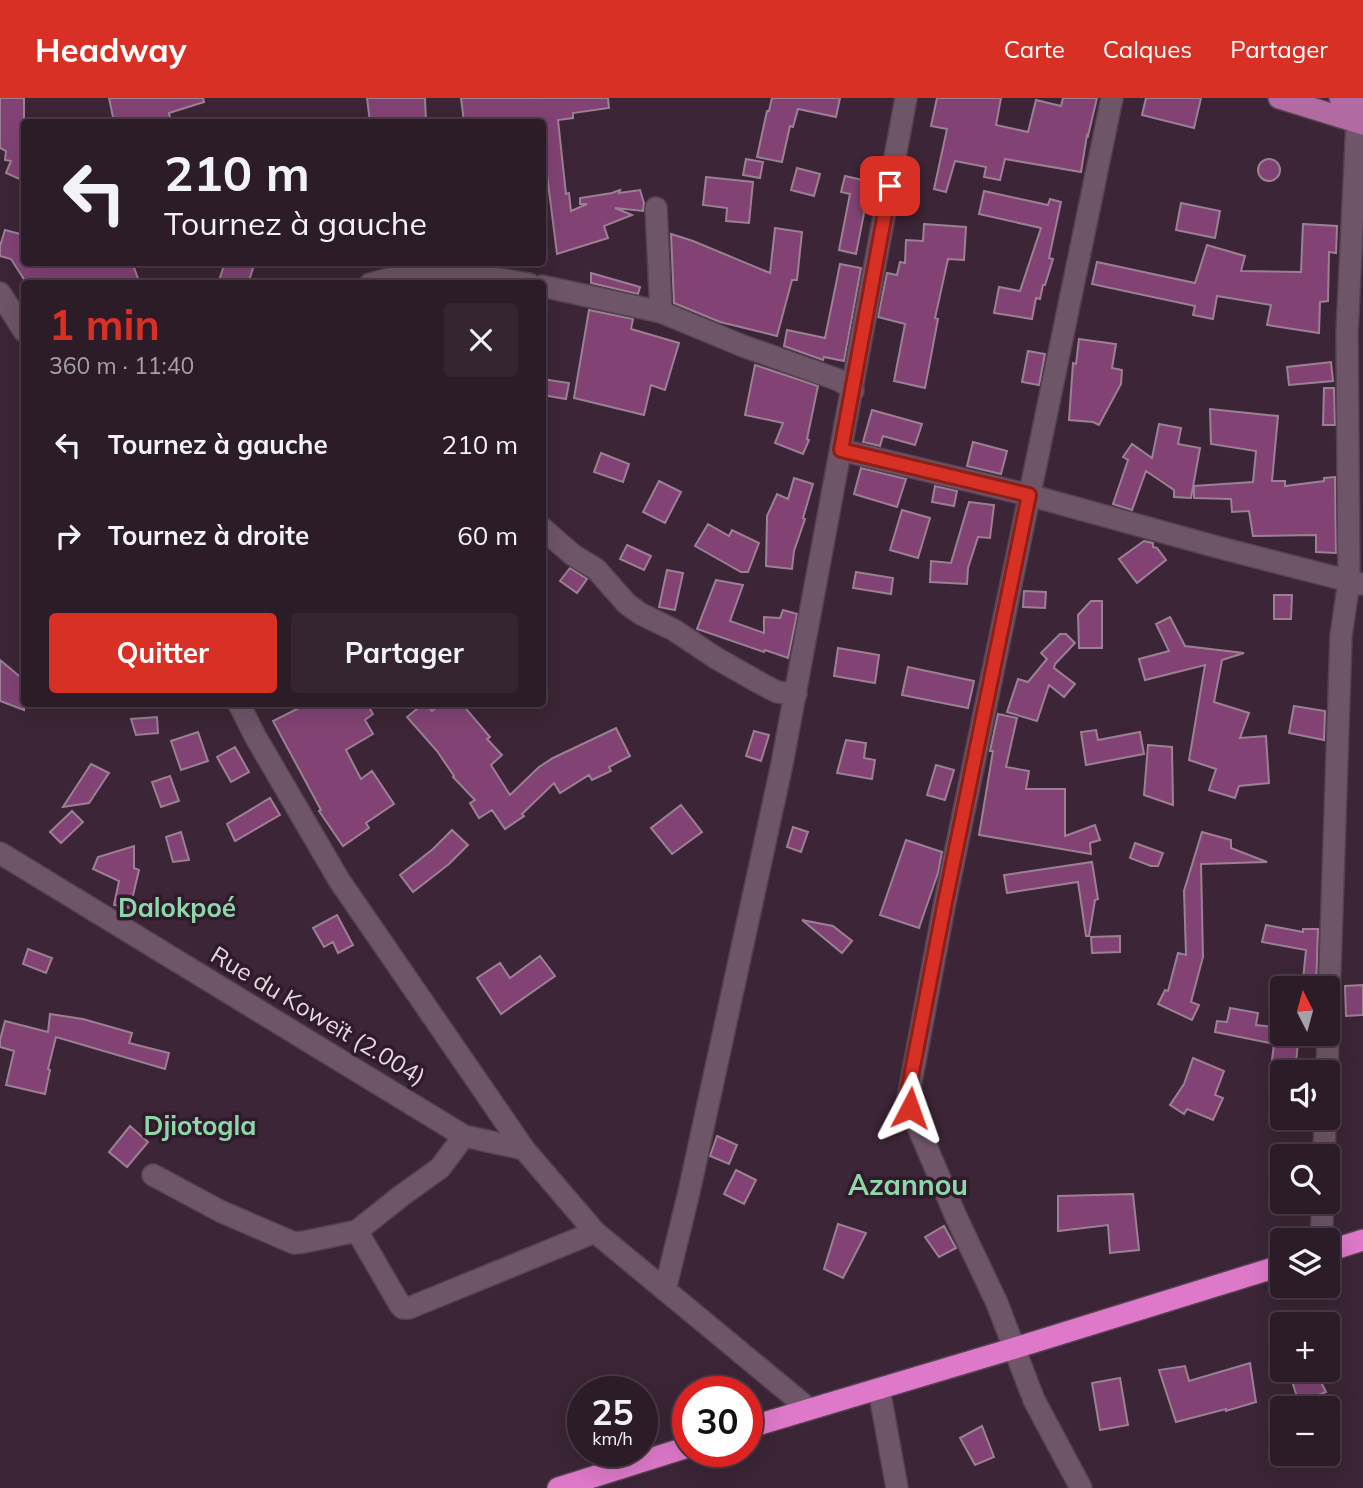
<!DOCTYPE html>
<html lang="fr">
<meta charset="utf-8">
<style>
:root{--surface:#2c1c28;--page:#342530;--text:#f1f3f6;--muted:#a6a1a8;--line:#483a45;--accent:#d93025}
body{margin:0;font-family:Mulish,sans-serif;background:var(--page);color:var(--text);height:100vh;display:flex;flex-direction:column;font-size:26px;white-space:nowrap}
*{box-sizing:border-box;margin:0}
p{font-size:23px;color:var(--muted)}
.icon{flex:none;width:38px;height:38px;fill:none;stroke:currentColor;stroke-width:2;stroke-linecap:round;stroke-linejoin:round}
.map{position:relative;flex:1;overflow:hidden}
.sheet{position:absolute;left:21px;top:182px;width:525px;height:427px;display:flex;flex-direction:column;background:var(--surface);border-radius:7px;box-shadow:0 7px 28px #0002,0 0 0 2px var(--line)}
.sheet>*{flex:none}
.guide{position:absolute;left:21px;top:21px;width:525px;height:147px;border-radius:7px;box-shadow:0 7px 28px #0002,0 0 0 2px var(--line);background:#2c1c28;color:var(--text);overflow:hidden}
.needle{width:46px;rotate:354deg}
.tools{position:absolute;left:1270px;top:878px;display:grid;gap:14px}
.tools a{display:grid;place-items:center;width:70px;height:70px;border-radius:7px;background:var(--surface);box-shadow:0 7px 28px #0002,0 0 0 2px var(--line);font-size:35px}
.speed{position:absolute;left:567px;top:1278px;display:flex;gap:14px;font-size:35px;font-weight:700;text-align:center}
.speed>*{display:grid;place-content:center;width:91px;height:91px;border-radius:50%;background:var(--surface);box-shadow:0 7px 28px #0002,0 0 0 2px var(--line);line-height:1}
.speed small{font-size:18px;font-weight:400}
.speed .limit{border:10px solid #d22;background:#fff;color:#111}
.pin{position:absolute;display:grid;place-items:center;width:60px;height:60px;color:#fff;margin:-30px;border-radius:14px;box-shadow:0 4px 10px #0006}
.me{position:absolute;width:77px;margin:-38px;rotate:4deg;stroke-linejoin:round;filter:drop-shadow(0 0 5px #0008)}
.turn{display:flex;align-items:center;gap:24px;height:147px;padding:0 28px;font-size:32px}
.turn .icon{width:91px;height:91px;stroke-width:2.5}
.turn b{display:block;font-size:49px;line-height:60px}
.round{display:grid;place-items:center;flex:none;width:74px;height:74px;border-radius:7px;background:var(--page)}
.summary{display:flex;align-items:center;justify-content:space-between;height:119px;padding:0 28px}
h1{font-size:42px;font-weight:700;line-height:52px;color:var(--accent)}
.action{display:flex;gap:14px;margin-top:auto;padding:14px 28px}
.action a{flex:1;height:80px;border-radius:7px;background:var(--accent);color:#fff;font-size:28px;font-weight:700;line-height:80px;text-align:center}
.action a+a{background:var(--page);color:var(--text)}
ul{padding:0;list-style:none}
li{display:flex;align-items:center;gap:21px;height:91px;padding:0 28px}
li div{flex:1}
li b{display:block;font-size:26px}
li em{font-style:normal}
header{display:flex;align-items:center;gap:42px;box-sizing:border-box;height:98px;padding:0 35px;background:var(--accent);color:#fff}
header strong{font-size:33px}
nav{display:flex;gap:38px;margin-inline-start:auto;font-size:24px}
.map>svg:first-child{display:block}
.building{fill:#824374;stroke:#9b8094;stroke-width:2}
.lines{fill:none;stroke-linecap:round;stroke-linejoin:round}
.street-casing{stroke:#544250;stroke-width:24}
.primary-casing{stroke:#544250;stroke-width:24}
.highway-casing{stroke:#544250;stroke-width:24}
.street{stroke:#6e5568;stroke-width:21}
.primary{stroke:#b16ba2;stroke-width:21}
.highway{stroke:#de79c9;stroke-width:21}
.route-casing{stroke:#8d1f18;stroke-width:18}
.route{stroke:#d93025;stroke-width:12}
.labels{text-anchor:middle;stroke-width:7;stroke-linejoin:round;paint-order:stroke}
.street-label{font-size:24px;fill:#e6d7e1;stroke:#301b2c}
.neighbourhood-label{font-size:26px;font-weight:bold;fill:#8dd8a8;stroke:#301b2c}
.quarter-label{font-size:28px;font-weight:bold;fill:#8dd8a8;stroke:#301b2c}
</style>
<header>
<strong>Headway</strong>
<nav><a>Carte</a><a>Calques</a><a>Partager</a></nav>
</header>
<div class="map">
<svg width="1363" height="1390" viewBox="0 0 1363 1390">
<rect width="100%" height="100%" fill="#3b2536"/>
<path class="building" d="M0 0H24V83L6 75 11 63 5 62 6 53 0 50Z
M109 0H203L204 4 169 15 171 24H114Z
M367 0H425L426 24H370Z
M461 0H608L609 10 573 15V20L558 22 566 96 569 95 571 113 587 106H580V100L612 95 620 92 619 95 640 92 644 105 643 113 615 110 632 117 604 128 608 140 557 156 542 37V24H464Z
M772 0H840L836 19 798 11 793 29 790 28 782 64 757 59 767 13H769Z
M937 0H1001L996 27 1028 34 1036 2 1061 8 1063 0H1097L1088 38 1087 37 1081 74 1005 61 1000 82 984 79 986 69 955 63 946 94 934 91 947 31 931 28Z
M1146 0H1201L1194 30 1142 17Z
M746 61 763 64 760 80 743 77Z
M1258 72a11 11 0 1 1 22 0a11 11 0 1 1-22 0Z
M797 70 820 76 814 98 791 92Z
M845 78 876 85 872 101 867 100 856 156 839 152 850 96 841 94Z
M706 79 753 84 749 125 726 123 727 110 703 107Z
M984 93 1048 107 1050 101 1061 104 1049 160 1053 161 1045 187H1043L1040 201 1036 200 1032 221 994 215 999 189 1020 193 1041 130 979 116Z
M1181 105 1220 113 1215 140 1176 132Z
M924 126 966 129 964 162 948 161 935 220 938 221 925 290 894 283 905 226 878 219 887 175 897 177 900 164 905 165 906 142 923 143Z
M1303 126 1337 128 1336 155 1329 154 1328 203 1320 204 1319 235 1267 227 1271 207 1217 198 1213 221 1193 217 1195 208 1092 186 1097 164 1195 185 1207 147 1245 158 1241 173 1301 174Z
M775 130 802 134 797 182H792L777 238 720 224 674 205 671 136 693 143 770 175Z
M5 132 24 137V164H132L140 186H27L11 161 0 158V148Z
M225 164H255L248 186H218Z
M840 166 861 170 844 263 824 259 823 262 784 248 787 232 825 240Z
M591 175 640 189 638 196 591 185Z
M589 212 633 221 631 231 679 245 665 292 651 287 644 317 574 300Z
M1079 241 1116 246 1112 270 1122 272 1121 286 1099 327 1093 324 1069 322 1073 265 1076 266Z
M1028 253 1045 256 1039 287 1022 284Z
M1331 264 1333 283 1289 287 1287 269Z
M755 267 818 288 807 341 809 342 803 356 775 345 783 325 745 317Z
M542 281 569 285 566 301 542 297Z
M1324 290H1334L1335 327H1323Z
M1210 311 1278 318 1272 383H1285V388L1324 383V380L1335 379 1336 455 1316 454V437L1253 438 1249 413 1232 414 1231 401 1194 400V388L1253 384 1256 353 1211 346Z
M872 312 922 326 915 347 883 338 880 348 863 344Z
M1159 326 1181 330 1178 346 1200 350 1191 400 1174 399V392L1146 373 1132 412 1113 406 1128 362 1123 359 1132 346 1152 360Z
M973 344 1007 353 1001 376 967 368Z
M601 355 629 366 623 384 594 374Z
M861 370 906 381 897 409 854 396Z
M794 380 813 386 803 420 805 421 794 453 792 471 766 468 767 418 777 396 788 401Z
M659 383 681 394 665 425 643 414Z
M935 388 957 393 954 408 932 404Z
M969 404 994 407 990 440 978 439 968 470 967 486 930 484 931 463 951 465Z
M902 412 930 420 918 460 890 452Z
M708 426 729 438 732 432 759 445 748 474H741L695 448Z
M1144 443 1153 445V449L1157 450 1166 462 1137 485 1119 461Z
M627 447 651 458 644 472 620 461Z
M570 470 587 481 577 495 560 483Z
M667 472 683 475 675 512 659 509Z
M856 474 893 480 891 496 853 490Z
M716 482 743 487 730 523 764 535V519L780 520 783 512 797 516 788 560 765 552 764 554 697 531Z
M1024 493 1046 494 1045 510 1023 509Z
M1274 497H1292L1291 521H1274Z
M1091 503H1102V550H1079L1078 517Z
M1170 519 1185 548 1244 555 1222 562 1214 604 1249 615 1240 640 1266 638 1269 685 1239 688 1235 700 1209 692 1216 671 1189 662 1205 567 1145 582 1139 561 1169 553 1156 526Z
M1060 536H1066L1075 545 1055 566 1054 570 1075 586 1064 599 1049 587 1037 623 1007 614 1018 581 1028 584 1047 561 1041 555Z
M838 550 879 557 875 585 834 578Z
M0 562 24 582V612L0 603Z
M908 569 974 583 968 610 902 597Z
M307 606H367L373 616 365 622 373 636 346 652 361 681 372 673 394 706 366 725 369 730 343 748 319 713 321 712 273 623Z
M423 606H425L432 613 441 606H462L490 639 487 641 502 657 491 667 510 697 539 669 553 660 616 630 630 658 609 669 611 673 592 682 589 677 560 695 554 685 522 716 524 718 505 731 492 712 479 720 470 705 475 702 453 679 454 678 437 653 407 619Z
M1294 608 1325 613 1324 642 1289 635Z
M998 616 1017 620 1006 669 1029 673 1026 691H1065V738L1095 727 1100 742 1090 745 1091 756 979 737 993 653H990Z
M157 619 158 635 136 637 131 621Z
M1096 632 1098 642 1140 634 1144 656 1086 667 1081 634Z
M754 633 769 637 761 663 746 658Z
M198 634 208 663 181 672 171 643Z
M846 642 866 645 864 660 875 662 872 681 837 675Z
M1148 647 1172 649 1173 707 1144 697Z
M235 649 249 674 231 684 217 659Z
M91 666 109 675 89 705 63 709Z
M936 667 954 672 945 702 927 697Z
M170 678 179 703 161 709 152 684Z
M270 700 280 717 235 743 227 726Z
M681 707 702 734 672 756 651 730Z
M72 713 83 724 61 745 50 734Z
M793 729 808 734 801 754 787 749Z
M452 732 468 747 449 766 413 794 400 777 433 751Z
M181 734 189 762 173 764 166 739Z
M1202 734 1231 742V750L1267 764 1201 766 1203 859 1191 904 1199 907 1192 922 1158 906 1165 892 1168 893 1178 855 1186 857 1184 793Z
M906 742 942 754 938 775 919 830 880 817Z
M1135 745 1163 755 1158 768H1151L1130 760Z
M134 748V770L139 772 130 810 114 807 119 783 93 771 98 759Z
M1092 764 1098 801 1095 802 1089 838H1086L1078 784 1007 795 1004 777Z
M337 817 353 847 338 855 333 844 324 849 313 830Z
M802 822 833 828 852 843 842 855Z
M1266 827 1303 834V831H1318L1316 891H1302L1306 852 1262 844Z
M1120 838V854L1092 855 1091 839Z
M28 851 52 860 46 875 23 866Z
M540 858 555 878 501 916 477 880 500 865 510 880Z
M1363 887V917L1346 918 1345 888Z
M1230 910 1258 915 1256 927 1283 930V936H1299L1296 964 1272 962 1274 946 1215 934 1217 923 1227 924Z
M50 916 83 921 132 935 129 945 169 955 165 971 56 939 48 971 50 972 45 996 6 987 14 953 0 949V942L5 923 48 934Z
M1193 960 1224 973 1215 997 1223 1000 1213 1022 1187 1011 1184 1016 1170 1007 1184 986Z
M130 1028 148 1044 127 1069 109 1054Z
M717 1038 737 1047 729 1066 710 1058Z
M736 1072 756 1082 744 1106 724 1096Z
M1133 1096 1139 1152 1110 1155 1108 1127 1058 1133V1098Z
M838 1126 866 1135 843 1180 824 1171Z
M944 1128 956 1150 939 1159 925 1139Z
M1250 1265 1256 1304 1226 1313V1311L1176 1324 1159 1272 1185 1268 1189 1283Z
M1317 1276 1326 1294 1299 1305 1291 1280Z
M1120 1280 1128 1327 1100 1332 1092 1285Z
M982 1328 994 1359 975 1367 960 1340Z"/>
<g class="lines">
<g class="street-casing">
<path id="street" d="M656 110 661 214
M370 186 412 175H427L438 173 456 177H474L529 186
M542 188 661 214 743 248 836 281 844 285 853 293
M0 195 24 233
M841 352 1029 397 1217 449 1361 486
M542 430 573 457 596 471 627 506 641 516 674 532 716 560 760 585 777 594 796 596
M239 606 255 638 339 782 524 1051
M0 755 464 1038 524 1051 595 1134 809 1311
M1328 930 1341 538 1349 483 1347 235 1357 24
M1327 975 1328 936
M1324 1059 1325 1020
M153 1077 220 1113 294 1145 304 1144 357 1133 400 1207 403 1210H409L595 1134
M357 1133 401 1098 440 1070 464 1038
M1321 1143 1323 1104
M665 1192 689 1094 782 666 906 0
M879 1291 897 1390
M1081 1390 1034 1302 997 1205 957 1121 910 1010 908 1000 944 809 1112 0"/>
</g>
<g class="primary-casing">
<path id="primary" d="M1279 0 1363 26
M1340 0 1363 7"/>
</g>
<g class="highway-casing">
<path id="highway" d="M1328 1153 1363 1142
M747 1330 1015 1250 1283 1167
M558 1390 688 1349"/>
</g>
<use href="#street" class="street"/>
<use href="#primary" class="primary"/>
<use href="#highway" class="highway"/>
</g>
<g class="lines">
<g class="route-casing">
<path id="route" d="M890 88 841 352 1029 397 944 809 909 989 908 1000 910 1010"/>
</g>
<use href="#route" class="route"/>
</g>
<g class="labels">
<g class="street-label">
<text transform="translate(318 918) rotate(31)" y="8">Rue du Koweït (2.004)</text>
</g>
<g class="neighbourhood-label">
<text x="177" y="819">Dalokpoé</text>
<text x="200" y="1037">Djiotogla</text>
</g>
<g class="quarter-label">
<text x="908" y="1097">Azannou</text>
</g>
</g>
</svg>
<div class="tools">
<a><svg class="needle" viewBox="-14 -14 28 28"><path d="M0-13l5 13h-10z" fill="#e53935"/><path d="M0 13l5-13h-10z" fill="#a6a1a8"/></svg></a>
<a><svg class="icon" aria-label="sound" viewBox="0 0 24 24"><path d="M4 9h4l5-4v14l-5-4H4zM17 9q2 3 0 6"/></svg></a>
<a><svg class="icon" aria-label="search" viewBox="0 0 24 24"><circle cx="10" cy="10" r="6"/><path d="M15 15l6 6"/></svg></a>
<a><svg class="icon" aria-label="layers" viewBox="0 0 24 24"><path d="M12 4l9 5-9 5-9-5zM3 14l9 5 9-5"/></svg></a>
<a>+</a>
<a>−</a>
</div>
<div class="speed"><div>25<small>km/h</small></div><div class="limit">30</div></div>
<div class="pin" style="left:890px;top:88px;background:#d93025"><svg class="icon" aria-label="arrive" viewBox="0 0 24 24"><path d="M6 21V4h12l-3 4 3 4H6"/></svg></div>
<svg class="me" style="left:910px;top:1010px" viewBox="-20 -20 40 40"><path d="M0-17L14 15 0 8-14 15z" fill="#d93025" stroke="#fff" stroke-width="4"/></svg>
<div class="guide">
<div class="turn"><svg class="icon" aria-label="left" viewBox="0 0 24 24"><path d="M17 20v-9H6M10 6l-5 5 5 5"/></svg><div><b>210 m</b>Tournez à gauche</div></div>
</div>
<section class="sheet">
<div class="summary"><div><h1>1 min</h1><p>360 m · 11:40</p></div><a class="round"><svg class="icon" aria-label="close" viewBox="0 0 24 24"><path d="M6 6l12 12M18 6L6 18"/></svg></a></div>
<ul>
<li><svg class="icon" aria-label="left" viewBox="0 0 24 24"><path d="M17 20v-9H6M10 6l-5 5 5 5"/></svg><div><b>Tournez à gauche</b></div><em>210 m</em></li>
<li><svg class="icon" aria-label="right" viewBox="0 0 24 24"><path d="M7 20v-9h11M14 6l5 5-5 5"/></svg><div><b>Tournez à droite</b></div><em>60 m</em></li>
</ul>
<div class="action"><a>Quitter</a><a>Partager</a></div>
</section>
</div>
